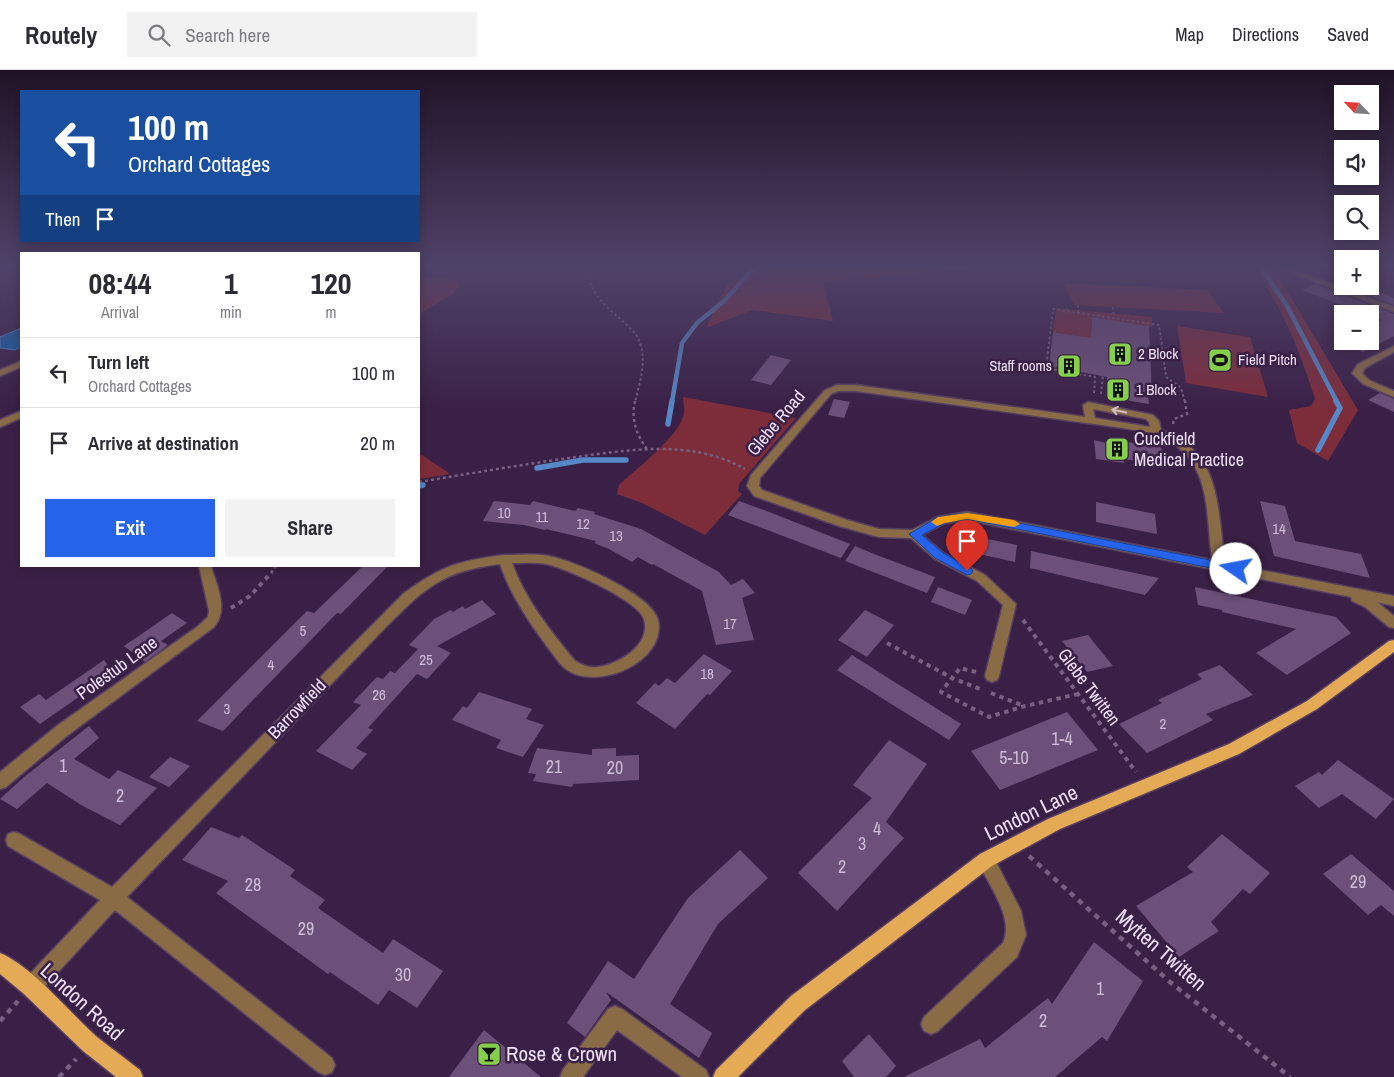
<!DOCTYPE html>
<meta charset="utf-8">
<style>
:root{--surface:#fff;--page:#f2f2f3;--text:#2b2b33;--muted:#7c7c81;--line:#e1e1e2;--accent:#2563eb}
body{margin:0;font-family:"Archivo Narrow",sans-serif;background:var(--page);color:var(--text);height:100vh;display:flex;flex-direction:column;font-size:19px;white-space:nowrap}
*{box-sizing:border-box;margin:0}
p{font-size:16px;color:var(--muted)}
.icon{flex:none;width:28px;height:28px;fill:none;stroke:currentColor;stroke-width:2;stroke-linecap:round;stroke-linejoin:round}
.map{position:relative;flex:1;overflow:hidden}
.side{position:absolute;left:20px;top:182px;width:400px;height:315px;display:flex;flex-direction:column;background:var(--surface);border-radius:0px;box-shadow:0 2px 12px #0003}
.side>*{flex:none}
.banner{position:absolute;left:20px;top:20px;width:400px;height:152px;border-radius:0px;box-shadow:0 2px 12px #0003;background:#1a4fa0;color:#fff;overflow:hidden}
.needle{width:32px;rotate:295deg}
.fabs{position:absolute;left:1334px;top:15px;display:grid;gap:10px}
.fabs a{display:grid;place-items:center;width:45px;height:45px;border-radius:0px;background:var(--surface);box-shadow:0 2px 12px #0003;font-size:25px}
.pin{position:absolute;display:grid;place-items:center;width:42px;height:42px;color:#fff;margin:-51px -21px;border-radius:50% 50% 50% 0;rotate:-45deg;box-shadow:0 0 5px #0007}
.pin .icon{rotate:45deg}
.me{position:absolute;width:55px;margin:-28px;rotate:282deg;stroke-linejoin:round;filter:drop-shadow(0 0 4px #0008)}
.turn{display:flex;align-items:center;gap:18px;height:105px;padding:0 25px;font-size:22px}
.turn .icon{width:65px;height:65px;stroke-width:2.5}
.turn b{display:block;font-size:35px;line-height:42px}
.then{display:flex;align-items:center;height:48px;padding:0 25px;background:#0003;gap:10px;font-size:19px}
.eta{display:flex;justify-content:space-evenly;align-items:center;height:85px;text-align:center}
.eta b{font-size:30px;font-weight:800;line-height:35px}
.action{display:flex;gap:10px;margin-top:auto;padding:10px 25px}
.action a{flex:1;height:58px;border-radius:0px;background:var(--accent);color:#fff;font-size:20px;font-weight:800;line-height:58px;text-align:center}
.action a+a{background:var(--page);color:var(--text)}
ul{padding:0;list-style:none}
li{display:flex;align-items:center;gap:15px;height:70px;padding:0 25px;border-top:1px solid var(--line)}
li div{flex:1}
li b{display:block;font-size:19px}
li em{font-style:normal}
header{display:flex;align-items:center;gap:30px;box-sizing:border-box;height:70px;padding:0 25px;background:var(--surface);border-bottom:1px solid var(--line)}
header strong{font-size:24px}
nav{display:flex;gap:28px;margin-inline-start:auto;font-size:18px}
.search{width:350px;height:45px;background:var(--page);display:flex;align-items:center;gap:12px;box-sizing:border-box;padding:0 18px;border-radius:0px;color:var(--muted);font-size:19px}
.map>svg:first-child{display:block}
.green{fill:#7d2d3a}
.water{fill:#1461b0;stroke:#5687c6}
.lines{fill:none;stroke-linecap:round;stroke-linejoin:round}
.stream-far1{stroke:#5687c6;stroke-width:4.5}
.stream{stroke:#5687c6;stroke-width:5.5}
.building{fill:#6c5079}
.minor-casing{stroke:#573f62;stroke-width:3}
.major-casing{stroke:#573f62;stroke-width:3}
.path-far3{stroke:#776082;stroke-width:2;stroke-dasharray:2.5 2.5;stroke-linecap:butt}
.path-far2{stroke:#776082;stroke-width:2.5;stroke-dasharray:3 3;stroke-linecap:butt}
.path-far1{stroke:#776082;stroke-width:4;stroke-dasharray:4.5 4.5;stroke-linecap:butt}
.path{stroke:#776082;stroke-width:4.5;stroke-dasharray:5.5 5.5;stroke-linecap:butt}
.minor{fill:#896c46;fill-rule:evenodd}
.major{fill:#e5aa55;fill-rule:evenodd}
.oneway{stroke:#d0bcc3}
.route{fill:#2563eb;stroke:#184099}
.slow{fill:#f59e0b}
.labels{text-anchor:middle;stroke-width:5;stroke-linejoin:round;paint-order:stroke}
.far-poi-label{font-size:15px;fill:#efdff8;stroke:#3a2046;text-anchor:start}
.number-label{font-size:15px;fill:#cebbd8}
.street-label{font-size:18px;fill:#efdff8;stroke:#3a2046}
.poi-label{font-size:18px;fill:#efdff8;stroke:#3a2046;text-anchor:start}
.near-number-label{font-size:18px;fill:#cebbd8}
.near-street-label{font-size:21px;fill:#efdff8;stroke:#3a2046}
.near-poi-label{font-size:21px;fill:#efdff8;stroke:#3a2046;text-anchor:start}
</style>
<header>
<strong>Routely</strong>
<div class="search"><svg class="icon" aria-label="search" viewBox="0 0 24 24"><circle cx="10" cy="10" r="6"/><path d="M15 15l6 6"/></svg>Search here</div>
<nav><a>Map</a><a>Directions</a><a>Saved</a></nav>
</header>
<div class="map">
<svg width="1394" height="1007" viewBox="0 0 1394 1007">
<rect width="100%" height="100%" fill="#3a2046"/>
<path class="green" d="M765 198H976L823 212 833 251 752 240 706 258 728 213Z
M1255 198H1269L1277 204 1358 340 1328 391 1297 373 1289 340 1311 336 1315 329C1299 278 1284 243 1255 198Z
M427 207 456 210 459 216 453 224 419 244V229L422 226 419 223 422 210Z
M1063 213 1207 220 1224 243 1074 235Z
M1056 238 1152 247V257L1092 247 1091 268 1053 262Z
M1177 256 1250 267 1268 327 1186 313Z
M683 327 796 348 739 414 738 421 742 424 705 465 642 433 617 424 619 415C636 399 681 365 684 343 685 338 683 332 683 327Z
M419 383 450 404 419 409Z"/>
<path class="water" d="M21 258V277L15 280 0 278V267Z"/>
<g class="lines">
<path class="stream-far1" d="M1261 198 1286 234 1337 332
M672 332 682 273 697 253 724 231 749 203 758 198"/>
<path class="stream" d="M668 354 672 331
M1318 380 1340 338 1336 331
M537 398 583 390H626
M419 416 423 415"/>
</g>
<path class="building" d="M1315 214 1394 244V266L1363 282 1337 271 1342 269V271H1370V256L1382 250 1370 246V244H1365L1302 220Z
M1344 216H1365L1394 228V235Z
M1092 247 1149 256 1152 326 1148 325 1149 334 1107 327V307L1049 296 1053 262 1091 268Z
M771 285 791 290 771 315 751 310Z
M1380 323 1394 329V342L1368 330Z
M834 329 850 332 844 348 828 345Z
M1107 369 1161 377 1166 395 1123 389 1124 393 1096 389 1094 370 1106 373Z
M494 431 530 435 533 431 575 441 578 438 595 442 594 444 641 459 719 502 731 515 743 509 755 523 742 528 754 570 716 575 702 521 653 494 652 495 638 487 632 492 609 479 594 473 596 471 546 459 545 460 524 455 483 451Z
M739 431 772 443 850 474 841 488 728 445Z
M1260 431 1285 436 1295 471 1361 484 1370 508 1274 486Z
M1096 432 1155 444 1157 464 1096 452Z
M963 464 1017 475 1015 492 961 480Z
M855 476 874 484 935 507 927 523 845 491Z
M1031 481 1097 495 1159 508 1145 525 1030 498Z
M363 496H388L341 544 337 543 223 661 197 651 307 541 314 543Z
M938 517 972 530 965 545 931 532Z
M1195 517 1336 547 1351 563 1287 605 1256 583 1296 559 1222 542V540L1198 535Z
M482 530 496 544 437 576 451 583 427 609 417 604 368 658 373 660 356 678 367 684 352 700 316 681 361 635 353 632 377 607 383 609 390 601 395 603 418 579 409 575 434 549 451 540 453 542 463 536 465 539Z
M865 540 894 555 867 587 838 570Z
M172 543 187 553 161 571 168 575 145 592 124 576Z
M1088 565 1100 580 1113 596 1087 602 1062 571Z
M704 584 732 601 710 625 707 624 675 659 636 633 655 613 659 616 667 608 675 613Z
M852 585 961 654 949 670 837 600Z
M104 590 113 603 40 654 20 637 39 624 46 630Z
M1220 595 1253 625 1206 644 1213 650 1147 683 1119 654 1162 633 1158 630 1202 609 1197 604Z
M479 622 532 639 526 649 544 655 523 687 496 678 501 670 452 650 463 636 467 638Z
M1067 642 1098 680 1000 720 971 681Z
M89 656 99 668 74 689 109 709 118 700 157 718 120 755 81 735 47 713 17 739 0 729 24 707Z
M889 670 927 694 886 752 904 768 837 841 798 803 872 728 853 715Z
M537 678 592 685V679L616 678V686L639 685V710L573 714 572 717 533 711 536 704 528 703Z
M170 687 190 696 169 717 149 707Z
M1338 690 1394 729 1376 749 1342 724 1319 738 1295 716 1319 702 1322 705Z
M211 757 239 768 242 765 295 800 290 806 325 830 318 838 383 883 393 869 443 901 417 938 389 920 378 935 330 902 328 904 216 823 228 811 182 790Z
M1222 764 1270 803 1250 824 1243 819 1211 852 1219 861 1179 887 1136 836 1193 802 1187 797Z
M740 780 768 808 718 854 670 934 712 963 699 988 606 922 611 930 585 967 567 953 608 891 634 909 688 828Z
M1351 784 1394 821V846L1381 835 1368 845 1323 804Z
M1094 872 1143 911 1107 971 1102 967 1055 1007H904L980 969 985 978 1048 928 1052 934Z
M484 960 541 1007H449Z
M869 964 896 996 886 1007H854L842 991Z"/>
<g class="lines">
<g class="minor-casing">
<path id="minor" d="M1278 198H1290L1394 237V242Z
M1394 276V282L1365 298 1362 303 1369 310 1394 321V327L1363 314 1352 303 1358 294Z
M21 291V297L0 306V300Z
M837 315H856L1085 347 1083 335 1088 332 1153 345 1159 351 1161 360C1222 381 1217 439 1225 493L1394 526V536L1377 532 1394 546V558L1389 557 1365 537 1352 531 1351 527 967 450 945 453 922 465 943 483 985 505 1016 534 999 606 997 610 992 612 987 610 985 606 1003 535 977 511 935 489 911 468 879 467 839 456 754 426 747 416 751 405 825 320ZM838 321H856L1116 357C1127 359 1139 360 1150 363 1213 383 1205 437 1212 490L967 442 938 447 912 460 879 459 847 450 762 420 759 416 760 408 831 324ZM1093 339 1146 349 1149 352 1150 357 1095 348Z
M21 341V348L0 357V350Z
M504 485C517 485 530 484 542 485 568 487 652 524 658 550 667 592 596 622 566 599 560 595 554 585 549 579 529 552 511 526 500 494 441 501 424 519 384 559L127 827 332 988 335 995 332 1002 325 1005 318 1002 115 840 38 924 31 927 24 924 21 917 24 910 100 830 8 776 6 770 8 764 14 762 20 764 112 817 403 524C441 496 458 491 504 485ZM512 493C523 493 535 492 546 494 566 498 638 530 644 549 652 575 618 595 597 597 589 598 582 595 575 591 550 560 526 531 512 493Z
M199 496H211C217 517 229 539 214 557L68 665 6 717 0 719V702L58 655 197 557 208 547 209 541Z
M986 782 992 784 1021 841 1026 865 1017 887 938 961 931 964 924 961 921 954 924 947 1003 873C1015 848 988 814 977 790L980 784Z
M615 936 622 939 706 1000 709 1007H682L617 960 583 1007H560L563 1000 608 939Z"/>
</g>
<g class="major-casing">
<path id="major" d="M1394 570V582L1317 639 1239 684 1060 759 992 796 805 940 738 1007H713L716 1000 791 926 980 784 1048 749 1229 674 1307 631 1389 571Z
M0 883C32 896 70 943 97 967 111 978 126 989 140 1000L143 1007H116L83 981 24 924 0 904Z"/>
</g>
<path class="path-far3" d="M593 198C577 224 630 251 638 268 648 289 640 311 635 332
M1078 235V243
M1113 237 1114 248
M1352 244 1360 240
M1094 323 1095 307 1046 298 1053 239 1159 255 1166 307 1181 318 1185 332
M1101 324 1103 304"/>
<path class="path-far2" d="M635 331C631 348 636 365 647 379
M1173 354 1174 349 1187 344 1185 331
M419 412C467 404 514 396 562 389 622 381 689 367 745 399
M271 503 276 496"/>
<path class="path-far1" d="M231 538 250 526 272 502
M1023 550 1136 702
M887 573 952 608 980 619
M976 602 960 598 941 622 989 647 1025 636 1078 624
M991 623 1024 636"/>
<path class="path" d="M1029 786 1170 912 1290 1007
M0 951 18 931
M59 1007 76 989"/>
<use href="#minor" class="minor"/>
<use href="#major" class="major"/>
</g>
<defs><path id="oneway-shaft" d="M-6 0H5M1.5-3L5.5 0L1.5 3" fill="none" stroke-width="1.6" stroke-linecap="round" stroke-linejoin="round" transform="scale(1.25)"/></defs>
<use class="oneway" href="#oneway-shaft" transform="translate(1119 341) rotate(-168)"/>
<linearGradient id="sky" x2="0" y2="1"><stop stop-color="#201226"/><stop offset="0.58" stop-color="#4f4268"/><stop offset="1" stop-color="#4f4268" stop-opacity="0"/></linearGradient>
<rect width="1394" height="339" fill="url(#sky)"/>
<path class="route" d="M967 443 1236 495 1242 499 1236 503 967 449 945 453 922 465 943 483 971 498 973 501 971 504 967 505 935 488 909 464 938 447Z"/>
<path class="slow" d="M967 443 1014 450 1020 454 1014 457 967 449 945 453 937 456 931 452 938 447Z"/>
<defs>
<g id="building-square" transform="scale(1.25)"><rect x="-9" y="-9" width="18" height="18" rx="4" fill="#85cf4c" stroke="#3a2046"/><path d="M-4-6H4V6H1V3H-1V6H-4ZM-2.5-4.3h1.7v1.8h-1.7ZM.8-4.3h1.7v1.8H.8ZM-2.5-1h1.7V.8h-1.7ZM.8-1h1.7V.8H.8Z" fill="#111"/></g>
<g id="stadium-square" transform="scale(1.25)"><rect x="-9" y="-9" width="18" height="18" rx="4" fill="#85cf4c" stroke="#3a2046"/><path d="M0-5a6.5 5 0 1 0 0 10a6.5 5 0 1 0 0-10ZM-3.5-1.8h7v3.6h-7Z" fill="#111"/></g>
<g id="bar-square" transform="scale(1.25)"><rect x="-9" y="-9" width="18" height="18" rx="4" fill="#85cf4c" stroke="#3a2046"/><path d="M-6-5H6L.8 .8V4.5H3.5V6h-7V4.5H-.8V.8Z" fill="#111"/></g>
</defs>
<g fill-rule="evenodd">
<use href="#building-square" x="1120" y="284"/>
<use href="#stadium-square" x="1220" y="290"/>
<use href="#building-square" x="1069" y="296"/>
<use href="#building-square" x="1118" y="320"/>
<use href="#building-square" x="1117" y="379"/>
<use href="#bar-square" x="489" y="984"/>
</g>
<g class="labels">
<g class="far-poi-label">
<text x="1138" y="289">2 Block</text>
<text x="1238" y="295">Field Pitch</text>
<text x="1052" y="301" text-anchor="end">Staff rooms</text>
<text x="1136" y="325">1 Block</text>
</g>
<g class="number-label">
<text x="504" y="448">10</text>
<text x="542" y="452">11</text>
<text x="583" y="459">12</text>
<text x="1279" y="464">14</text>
<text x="616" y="471">13</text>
<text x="730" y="559">17</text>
<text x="303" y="566">5</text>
<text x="426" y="595">25</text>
<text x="271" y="600">4</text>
<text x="707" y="609">18</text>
<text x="379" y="630">26</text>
<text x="227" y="644">3</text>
<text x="1163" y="659">2</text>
</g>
<g class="street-label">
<text transform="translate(776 353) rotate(-50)" y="6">Glebe Road</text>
<text transform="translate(117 598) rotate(-36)" y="6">Polestub Lane</text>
<text transform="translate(1089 617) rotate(53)" y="6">Glebe Twitten</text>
<text transform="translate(297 639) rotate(-46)" y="6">Barrowfield</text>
</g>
<g class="poi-label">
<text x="1134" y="375">Cuckfield<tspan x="1134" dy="21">Medical Practice</tspan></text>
</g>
<g class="near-number-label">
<text x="1062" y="675">1-4</text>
<text x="1014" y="694">5-10</text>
<text x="63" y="702">1</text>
<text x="554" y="703">21</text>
<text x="615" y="704">20</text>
<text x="120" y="732">2</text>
<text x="877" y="765">4</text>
<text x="862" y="780">3</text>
<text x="842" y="803">2</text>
<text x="1358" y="818">29</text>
<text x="253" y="821">28</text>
<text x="306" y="865">29</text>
<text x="403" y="911">30</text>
<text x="1100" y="925">1</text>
<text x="1043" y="957">2</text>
</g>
<g class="near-street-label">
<text transform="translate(1031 743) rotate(-26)" y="7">London Lane</text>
<text transform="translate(1161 880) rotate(41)" y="7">Mytten Twitten</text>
<text transform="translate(82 932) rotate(42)" y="7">London Road</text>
</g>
<g class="near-poi-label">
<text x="506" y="991">Rose &amp; Crown</text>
</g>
</g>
</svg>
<div class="fabs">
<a><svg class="needle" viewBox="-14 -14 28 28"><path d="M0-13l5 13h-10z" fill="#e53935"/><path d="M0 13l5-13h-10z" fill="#7c7c81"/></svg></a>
<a><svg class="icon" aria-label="sound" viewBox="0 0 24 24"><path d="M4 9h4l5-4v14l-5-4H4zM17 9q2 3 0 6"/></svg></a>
<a><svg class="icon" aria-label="search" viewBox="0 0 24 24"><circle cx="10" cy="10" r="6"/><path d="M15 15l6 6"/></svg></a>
<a>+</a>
<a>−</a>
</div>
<div class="pin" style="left:967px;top:501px;background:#d93025"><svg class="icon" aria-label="arrive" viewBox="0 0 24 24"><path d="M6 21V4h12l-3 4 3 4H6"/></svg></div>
<svg class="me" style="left:1236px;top:499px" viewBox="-20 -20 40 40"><circle r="19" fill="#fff"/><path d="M0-13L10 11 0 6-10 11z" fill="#2563eb"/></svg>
<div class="banner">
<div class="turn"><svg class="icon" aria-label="left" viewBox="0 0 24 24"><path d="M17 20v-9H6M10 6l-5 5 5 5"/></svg><div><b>100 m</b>Orchard Cottages</div></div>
<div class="then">Then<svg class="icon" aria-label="arrive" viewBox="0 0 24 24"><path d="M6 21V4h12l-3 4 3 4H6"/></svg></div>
</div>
<section class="side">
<div class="eta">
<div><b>08:44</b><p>Arrival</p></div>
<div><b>1</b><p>min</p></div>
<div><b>120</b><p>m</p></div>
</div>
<ul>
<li><svg class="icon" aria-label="left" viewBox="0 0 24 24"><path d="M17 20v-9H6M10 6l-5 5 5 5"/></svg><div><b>Turn left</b><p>Orchard Cottages</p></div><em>100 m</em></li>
<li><svg class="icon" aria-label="arrive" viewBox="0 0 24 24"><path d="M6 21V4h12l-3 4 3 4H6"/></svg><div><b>Arrive at destination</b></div><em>20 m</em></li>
</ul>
<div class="action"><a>Exit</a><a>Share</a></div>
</section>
</div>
